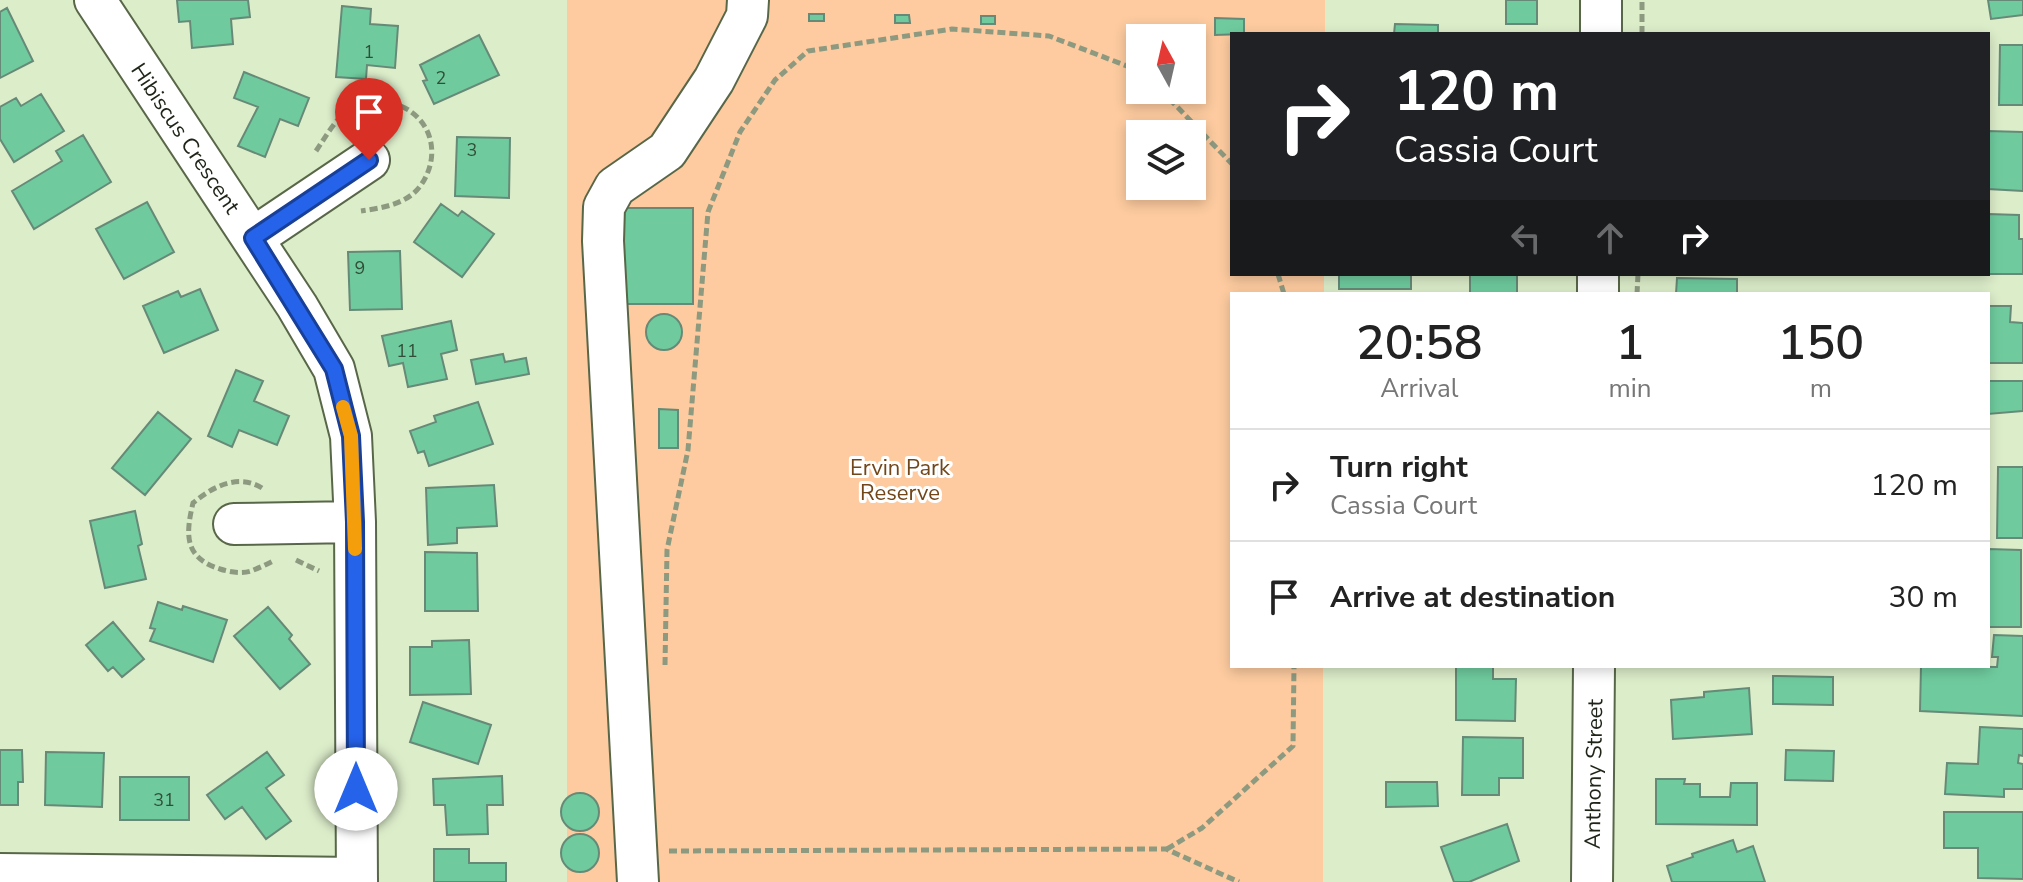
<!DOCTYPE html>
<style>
:root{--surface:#fff;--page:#f2f2f2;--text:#222;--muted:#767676;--line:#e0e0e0}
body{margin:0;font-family:"Nunito Sans",sans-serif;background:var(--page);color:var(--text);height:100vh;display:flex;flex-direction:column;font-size:30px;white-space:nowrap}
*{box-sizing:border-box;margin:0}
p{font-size:26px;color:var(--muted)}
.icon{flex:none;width:44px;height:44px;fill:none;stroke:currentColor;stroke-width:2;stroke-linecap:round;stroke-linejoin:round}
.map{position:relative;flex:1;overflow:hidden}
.sheet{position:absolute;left:1230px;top:292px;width:760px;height:376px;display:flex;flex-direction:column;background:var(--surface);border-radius:0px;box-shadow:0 4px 12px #0003}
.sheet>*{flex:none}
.top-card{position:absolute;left:1230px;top:32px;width:760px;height:244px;border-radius:0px;box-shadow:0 4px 12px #0003;background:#202124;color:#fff;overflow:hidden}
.needle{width:52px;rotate:352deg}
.fabs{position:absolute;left:1126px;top:24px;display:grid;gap:16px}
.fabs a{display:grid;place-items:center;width:80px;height:80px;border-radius:0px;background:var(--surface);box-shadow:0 4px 12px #0003;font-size:40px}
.pin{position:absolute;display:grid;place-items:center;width:68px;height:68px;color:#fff;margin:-82px -34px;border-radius:50% 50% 50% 0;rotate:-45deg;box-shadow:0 0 8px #0007}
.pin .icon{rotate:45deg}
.me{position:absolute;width:88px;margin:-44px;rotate:0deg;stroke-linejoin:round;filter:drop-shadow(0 0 6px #0008)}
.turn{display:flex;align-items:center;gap:28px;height:168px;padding:0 32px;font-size:36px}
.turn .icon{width:104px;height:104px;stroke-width:2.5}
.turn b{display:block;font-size:56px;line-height:68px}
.lanes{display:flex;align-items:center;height:76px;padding:0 32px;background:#0003;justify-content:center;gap:40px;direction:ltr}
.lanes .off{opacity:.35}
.eta{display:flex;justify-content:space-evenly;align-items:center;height:136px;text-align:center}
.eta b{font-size:48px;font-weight:600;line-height:56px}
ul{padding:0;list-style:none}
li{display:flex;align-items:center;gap:24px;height:112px;padding:0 32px;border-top:2px solid var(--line)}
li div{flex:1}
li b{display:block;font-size:30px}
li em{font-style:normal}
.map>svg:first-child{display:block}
.green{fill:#fdcb9f;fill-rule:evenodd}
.building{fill:#6fcb9e;stroke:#668a77;stroke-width:2}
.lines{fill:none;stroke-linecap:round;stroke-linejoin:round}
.minor-casing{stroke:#596749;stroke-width:44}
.path{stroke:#8e9a80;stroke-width:5;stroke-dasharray:8 4;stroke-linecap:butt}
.minor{stroke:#fff;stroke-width:40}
.route-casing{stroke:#184099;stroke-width:20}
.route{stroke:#2563eb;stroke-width:14}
.slow{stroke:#f59e0b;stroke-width:14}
.labels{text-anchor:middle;stroke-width:6;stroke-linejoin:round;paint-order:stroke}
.number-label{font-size:18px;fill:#324e39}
.street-label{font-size:22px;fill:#1e2417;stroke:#fff}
.park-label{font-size:22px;fill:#714618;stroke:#fff}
</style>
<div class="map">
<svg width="2023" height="882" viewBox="0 0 2023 882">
<rect width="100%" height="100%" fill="#dcedca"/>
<path class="green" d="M567 0H1325V34H1232V274H1324V294H1232V666H1323V882H567ZM1140 38H1192V90H1140ZM1140 134H1192V186H1140Z"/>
<path class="building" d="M177 0H248L250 17 231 19 233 44 192 48 190 21 179 22Z
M1506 0H1537V24H1506Z
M1988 0H2023V15L1991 19Z
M342 6 371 9 370 24 398 26 395 68 367 65 366 79 336 77Z
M7 8 33 61 0 78V12Z
M809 14H824V21H809Z
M895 15H909L910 23H895Z
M981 16H995V24H981Z
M1215 18 1244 19V34L1215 35Z
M1395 24 1438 25V34H1394Z
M479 35 499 75 434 104 423 81 427 80 420 65Z
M2000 45H2023V105H1999Z
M244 72 309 98 298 126 280 119 265 157 238 146 258 107 234 98Z
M41 94 64 131 14 162 0 139V107L16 98 21 106Z
M1988 131 2023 132V191L1988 189Z
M83 135 111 182 34 229 12 191 62 161 56 151Z
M457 137 510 138 509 198 455 196Z
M147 202 174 252 124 279 96 229Z
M441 204 458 216 462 211 494 234 462 277 414 242Z
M624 208H693V304H624Z
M1988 214 2019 215V239H2023V274H1974H1988Z
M400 251 402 309 350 310 348 252Z
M1339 274H1411V289H1339Z
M1470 274H1517V294H1527H1470Z
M1677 278 1737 279V294H1676Z
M200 289 218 330 164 353 143 306 178 291 181 297Z
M1988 306H2011L2010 322 2023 323V363H1988Z
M646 332a18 18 0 1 1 36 0a18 18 0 1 1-36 0Z
M451 321 457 350 441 354 447 379 408 387 403 363 389 366 382 336Z
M503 354 505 362 526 358 529 374 476 384 471 360Z
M236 370 263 381 254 401 289 416 277 445 239 430 232 447 208 436Z
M1988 381H2023V411L1988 414Z
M478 402 493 444 429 466 424 451 418 453 410 431 436 422 434 416Z
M659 409 678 410V448H659Z
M158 412 191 439 145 495 112 468Z
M1998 467H2023V538H1997Z
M494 485 497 526 457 528V543L428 545 426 488Z
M135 511 142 544 138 546 146 579 105 588 90 521Z
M1988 549 2021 550V627H1988Z
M425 552 477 553 478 611H425Z
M158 602 182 610 183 606 227 620 213 662 150 641 155 629 150 628Z
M268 607 292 635 289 639 310 664 280 689 234 636Z
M113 622 144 659 122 677 113 667 108 671 86 645Z
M1994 635 2023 636V716L1920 711 1921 666 1997 667 1998 657H1992Z
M469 640 471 694 410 695V647H432V641Z
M1456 666H1493V679H1516L1515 721 1456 720Z
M1773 676 1833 677V705L1773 704Z
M1749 688 1752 734 1673 739 1671 700 1704 697V692Z
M423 702 491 725 478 764 410 742Z
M1980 727 2023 729V756L2019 755 2018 763 2023 764V789H2004V797L1945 794 1947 763 1978 764Z
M1463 737 1523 738V778H1499V795H1462Z
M0 750H22L23 782H18V805H0Z
M1786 750 1834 751 1833 781 1785 780Z
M46 752 104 753 102 807 45 805Z
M267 752 284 775 266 788 291 821 266 839 242 807 225 819 207 795Z
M502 776 503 805H487L488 834 447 835 445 805H434L433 779Z
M120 777H189V820H120Z
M1656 779H1685L1684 784H1700V797H1730L1731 783H1757V825L1656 824Z
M1386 782H1437L1438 806 1386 807Z
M561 812a19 19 0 1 1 38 0a19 19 0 1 1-38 0Z
M1944 812H2023V879L1978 878V848H1944Z
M1507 824 1519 861 1469 882H1454L1441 847Z
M561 853a19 19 0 1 1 38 0a19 19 0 1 1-38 0Z
M1733 840 1737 852 1753 846 1765 882H1672L1667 866 1693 857 1692 854Z
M434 849H469V863H506V882H434Z"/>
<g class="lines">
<g class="minor-casing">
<path id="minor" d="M95 0 297 306 334 369 351 436 355 522 357 882
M1601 34V0
M253 238 369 160
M1598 294V274
M234 524 355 522
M0 874 357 878
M638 882 603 241 604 207 615 187 667 151 714 80 747 16 748 0
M1592 882 1594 666"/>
</g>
<path class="path" d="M1642 34V0
M1161 90 1232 164
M316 151C327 135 337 115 356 105 365 101 376 100 386 102 427 108 445 150 421 185 408 204 382 208 361 211
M1278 274 1284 294
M1637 294 1638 274
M262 488C238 473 212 487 193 503 185 536 185 558 220 569 229 572 242 574 251 571 259 568 267 564 275 560
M296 560 319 571
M665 665 667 550 688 450 708 212 740 132 775 80 808 51 952 29 1049 36 1140 71
M1167 849 1202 828 1293 746 1294 666
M669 851 1166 849 1239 882"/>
<use href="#minor" class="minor"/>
</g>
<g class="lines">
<g class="route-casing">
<path id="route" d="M356 789 355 522 351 436 334 369 253 238 369 160"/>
</g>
<use href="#route" class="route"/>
<path class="slow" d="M343 407 351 436 355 549"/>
</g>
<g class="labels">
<g class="number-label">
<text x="369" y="58">1</text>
<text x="441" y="84">2</text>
<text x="472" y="156">3</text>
<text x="360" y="274">9</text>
<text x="407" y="357">11</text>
<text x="164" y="806">31</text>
</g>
<g class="street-label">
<text transform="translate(186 138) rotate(56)" y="8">Hibiscus Crescent</text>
<text transform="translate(1593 774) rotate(-89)" y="8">Anthony Street</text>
</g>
<g class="park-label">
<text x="900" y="475">Ervin Park<tspan x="900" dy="25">Reserve</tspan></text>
</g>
</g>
</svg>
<div class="fabs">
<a><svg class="needle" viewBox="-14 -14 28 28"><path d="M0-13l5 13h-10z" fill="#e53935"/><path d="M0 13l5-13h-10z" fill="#767676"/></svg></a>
<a><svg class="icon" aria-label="layers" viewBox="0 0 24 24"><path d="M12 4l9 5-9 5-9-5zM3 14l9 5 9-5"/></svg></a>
</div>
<div class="pin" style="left:369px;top:160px;background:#d93025"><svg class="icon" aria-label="arrive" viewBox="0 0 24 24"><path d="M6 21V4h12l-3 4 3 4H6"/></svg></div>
<svg class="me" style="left:356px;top:789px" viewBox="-20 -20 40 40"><circle r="19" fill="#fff"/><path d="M0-13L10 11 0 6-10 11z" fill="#2563eb"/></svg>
<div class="top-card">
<div class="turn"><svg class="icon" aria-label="right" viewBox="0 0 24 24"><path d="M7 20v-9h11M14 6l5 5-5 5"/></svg><div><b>120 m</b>Cassia Court</div></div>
<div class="lanes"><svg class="icon off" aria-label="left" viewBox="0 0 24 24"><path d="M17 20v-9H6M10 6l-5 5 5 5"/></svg><svg class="icon off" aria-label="ahead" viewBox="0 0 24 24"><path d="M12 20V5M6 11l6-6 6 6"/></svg><svg class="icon" aria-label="right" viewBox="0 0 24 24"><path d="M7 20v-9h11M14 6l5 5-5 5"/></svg></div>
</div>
<section class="sheet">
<div class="eta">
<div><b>20:58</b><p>Arrival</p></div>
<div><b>1</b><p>min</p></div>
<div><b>150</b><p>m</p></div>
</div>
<ul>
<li><svg class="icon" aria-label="right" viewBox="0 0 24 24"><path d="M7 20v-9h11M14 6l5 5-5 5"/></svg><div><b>Turn right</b><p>Cassia Court</p></div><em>120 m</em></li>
<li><svg class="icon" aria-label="arrive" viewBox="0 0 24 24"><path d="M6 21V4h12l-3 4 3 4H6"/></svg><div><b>Arrive at destination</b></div><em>30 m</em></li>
</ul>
</section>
</div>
